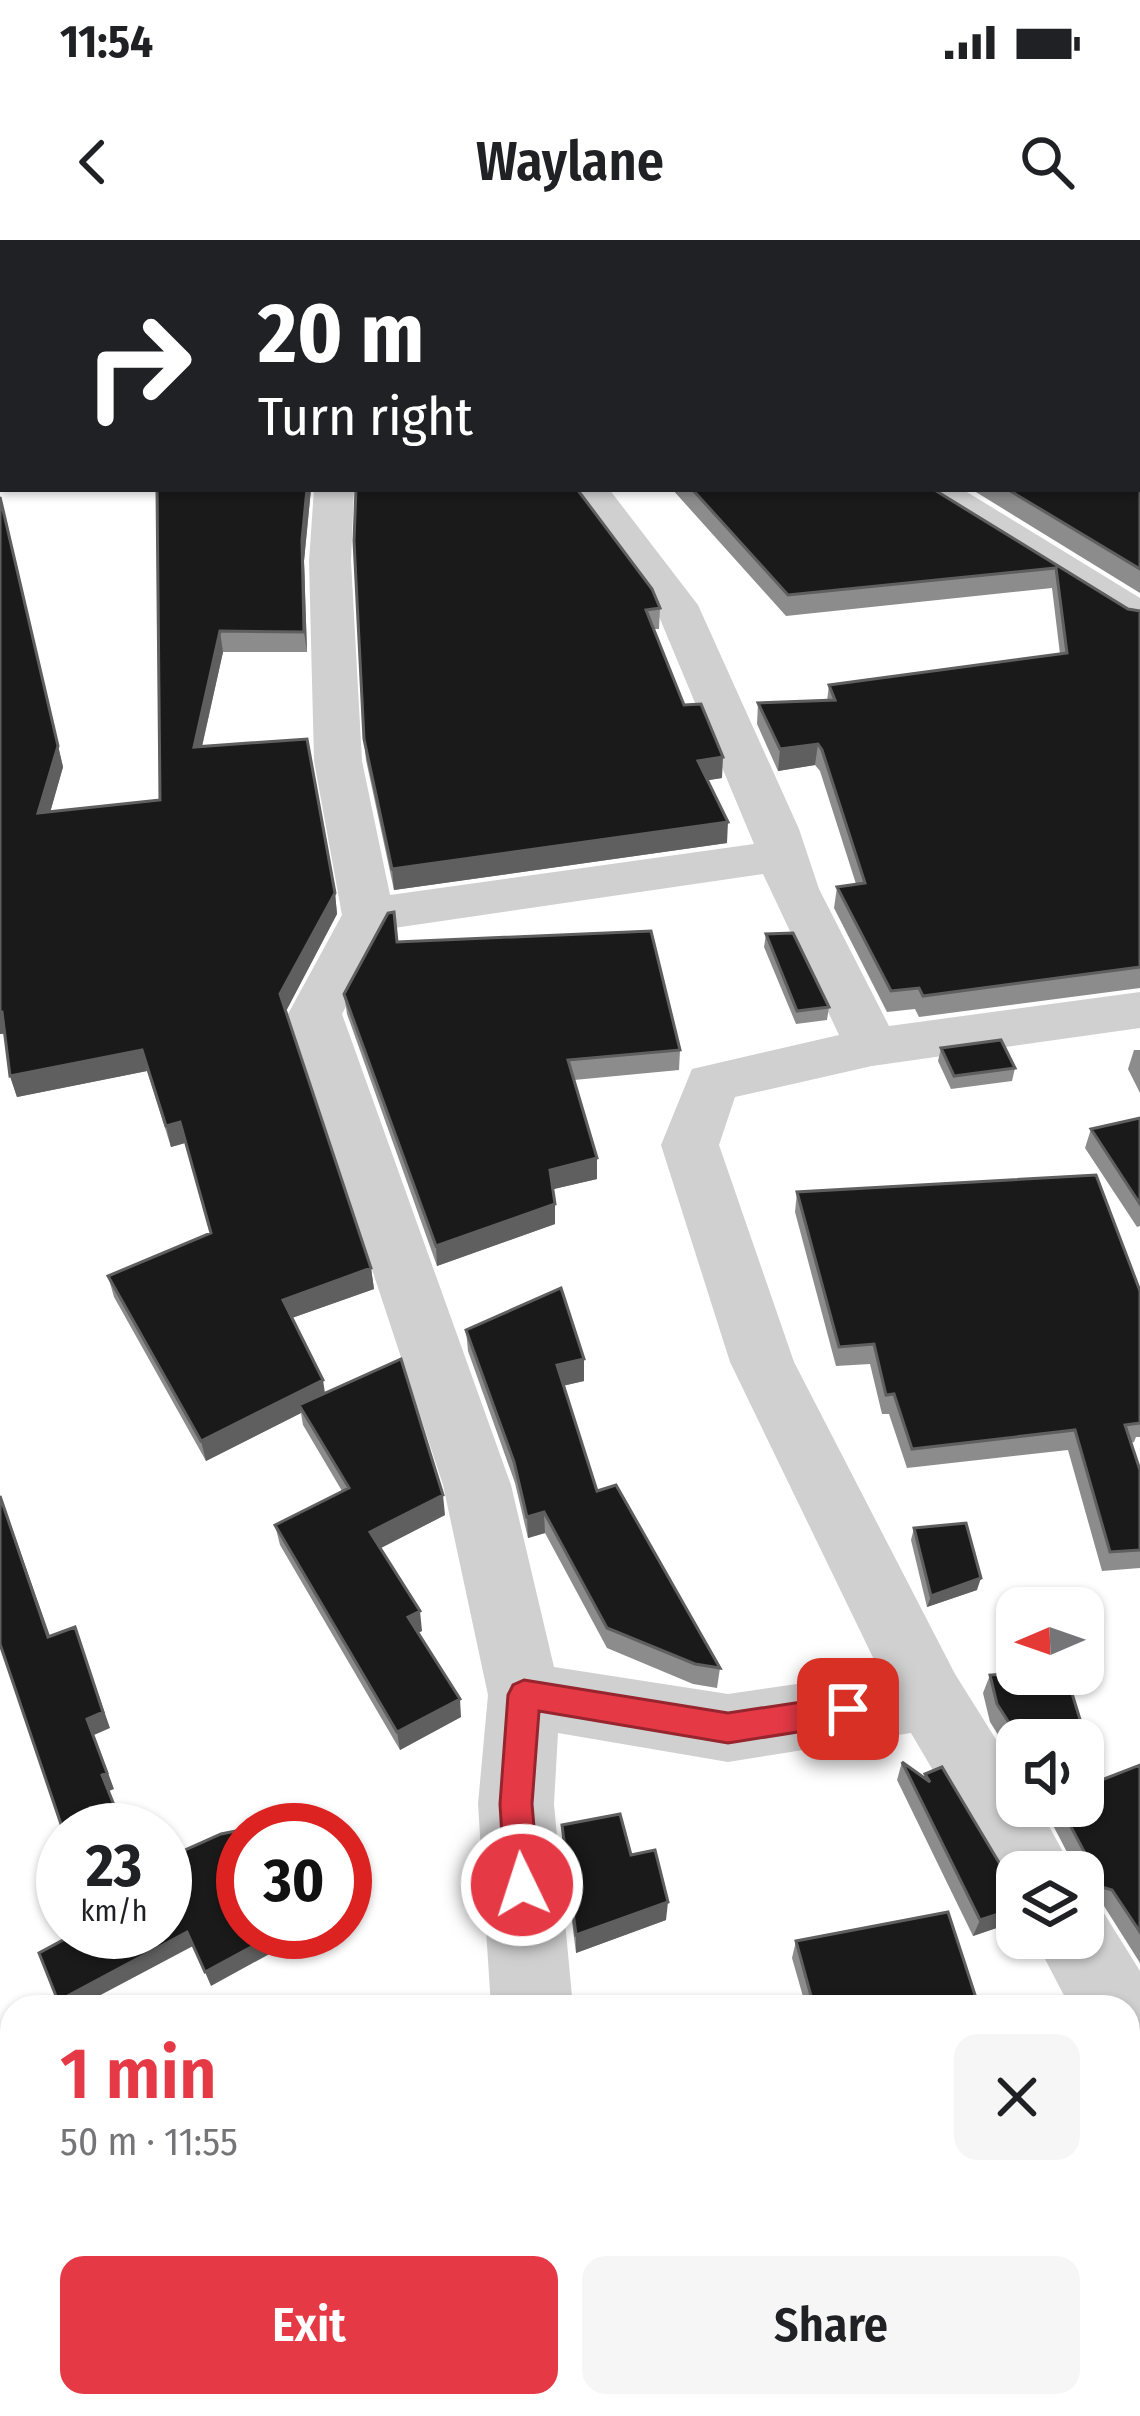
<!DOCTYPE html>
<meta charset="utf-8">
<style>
:root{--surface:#fff;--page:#f6f6f6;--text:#202124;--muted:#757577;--accent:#e63946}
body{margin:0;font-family:"Fira Sans Condensed",sans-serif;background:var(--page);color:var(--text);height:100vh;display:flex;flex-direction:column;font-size:45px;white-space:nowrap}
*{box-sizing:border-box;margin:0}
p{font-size:39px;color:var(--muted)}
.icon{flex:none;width:66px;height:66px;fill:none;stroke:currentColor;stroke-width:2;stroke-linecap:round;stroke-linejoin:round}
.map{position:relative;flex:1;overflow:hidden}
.sheet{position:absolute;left:0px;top:1755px;width:1140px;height:423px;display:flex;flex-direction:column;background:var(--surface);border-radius:36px 36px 0 0;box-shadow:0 3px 9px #0004}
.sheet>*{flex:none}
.top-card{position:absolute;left:0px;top:0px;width:1140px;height:252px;box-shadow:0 3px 9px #0004;background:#202124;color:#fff;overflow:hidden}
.needle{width:78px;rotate:268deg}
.fabs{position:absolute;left:996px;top:1347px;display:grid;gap:24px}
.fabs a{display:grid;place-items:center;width:108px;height:108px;border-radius:24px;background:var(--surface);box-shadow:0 3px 9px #0004;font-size:60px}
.speed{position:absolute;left:36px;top:1563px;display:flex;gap:24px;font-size:60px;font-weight:700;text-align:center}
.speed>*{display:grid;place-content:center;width:156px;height:156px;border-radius:50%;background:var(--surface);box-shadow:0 3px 9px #0004;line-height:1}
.speed small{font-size:30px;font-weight:400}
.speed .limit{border:18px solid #d22;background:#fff;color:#111}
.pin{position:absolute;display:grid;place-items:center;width:102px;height:102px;color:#fff;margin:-51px;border-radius:24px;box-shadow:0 6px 18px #0006}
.me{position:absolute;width:132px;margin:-66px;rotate:356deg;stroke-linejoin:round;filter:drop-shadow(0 0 9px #0008)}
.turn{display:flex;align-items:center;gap:42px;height:252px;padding:0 60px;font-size:54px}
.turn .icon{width:156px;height:156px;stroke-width:2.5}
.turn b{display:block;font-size:84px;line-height:102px}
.round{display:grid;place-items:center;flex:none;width:126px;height:126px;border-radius:24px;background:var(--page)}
.head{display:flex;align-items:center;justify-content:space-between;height:204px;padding:0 60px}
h1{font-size:72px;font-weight:600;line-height:90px;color:var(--accent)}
.action{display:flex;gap:24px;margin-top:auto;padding:24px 60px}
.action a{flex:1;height:138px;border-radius:24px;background:var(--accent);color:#fff;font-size:48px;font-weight:600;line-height:138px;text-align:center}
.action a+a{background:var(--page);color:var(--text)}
.status{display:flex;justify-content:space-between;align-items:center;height:84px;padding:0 60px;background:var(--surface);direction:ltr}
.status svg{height:33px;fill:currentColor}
header{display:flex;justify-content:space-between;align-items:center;height:156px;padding:0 60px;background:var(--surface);font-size:54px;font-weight:600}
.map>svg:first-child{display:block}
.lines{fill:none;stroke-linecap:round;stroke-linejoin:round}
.minor{fill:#d0d0d0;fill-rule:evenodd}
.wall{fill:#8c8c8c}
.shaded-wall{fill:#5f5f5f}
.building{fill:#1a1a1a;stroke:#5f5f5f;stroke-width:3}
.route{fill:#e63946;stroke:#96252e;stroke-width:3}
</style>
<div class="status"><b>11:54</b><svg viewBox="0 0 49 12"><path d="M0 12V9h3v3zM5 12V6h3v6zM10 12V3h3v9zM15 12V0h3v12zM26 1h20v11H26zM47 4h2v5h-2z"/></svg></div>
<header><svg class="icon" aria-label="back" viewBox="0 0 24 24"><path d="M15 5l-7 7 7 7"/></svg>Waylane<svg class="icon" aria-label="search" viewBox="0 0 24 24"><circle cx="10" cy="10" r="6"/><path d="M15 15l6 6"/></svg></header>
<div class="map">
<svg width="1140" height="2176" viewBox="0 0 1140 2176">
<rect width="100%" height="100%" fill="#fff"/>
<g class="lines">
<path class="minor" d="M0 162H3V184H0Z
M314 249H354L351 321 362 521 390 655 754 604 655 367 568 249H609L698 365 799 589 819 649 889 786 1140 752V788L872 826 735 857 719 905 794 1122 955 1434 1017 1533V1566H1038L1074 1632H1017V1662L1008 1658 911 1493 728 1522 558 1493 554 1564 573 1767H491L478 1564 488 1455 443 1245 288 774 342 675 314 521 309 321ZM763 634 839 795 692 829 661 905 730 1122 880 1432 728 1454 554 1427 511 1245 342 774 387 689Z
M914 249H962L1140 358V390L1125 386 920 258Z
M1083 1663 1102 1670 1140 1731V1798L1128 1803V1767H1070L1034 1698H1083Z
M0 1797 12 1802V1915L0 1910Z
M70 2166H162L165 2176H73Z
M486 2166H578L577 2176H485Z"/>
</g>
<path class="wall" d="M0 0H1140V199L1138 198V209L1140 208V353L971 249H1137V3H3V156H0Z
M157 249H311L304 321 307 412H223L202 507 335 653 337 674 286 771 371 1028 374 1049 292 1078 325 1153 445 1275 381 1308 422 1391 418 1393 461 1477 400 1510 280 1305 275 1285 342 1251 303 1185 301 1173 206 1221 114 1057 108 1036 210 993 185 903 171 907 147 831 17 857 10 836 5 794H0V256L63 527 50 572 160 560Z
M356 249 660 368 659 389H654L684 465 722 538 708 540 727 603 394 650 366 520 364 499Z
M672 249H933L1128 369 1140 371V748L919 777 915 769 887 772 834 668 837 647 856 644 820 531 815 525 778 531 757 484 758 463 827 461 829 445 1060 414 1052 348 786 376Z
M766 694 829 767 827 780 796 784 764 707Z
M397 702 680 810 679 830 574 840 597 939 553 949 555 984 437 1026 347 774 344 754Z
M941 808 1015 828 1012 841 951 849 938 821Z
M1134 810H1140V853L1128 829Z
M1140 878V986L1137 987 1085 908 1091 889Z
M797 952 1140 1051V1197H1136L1134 1202 1131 1203 1140 1230V1328L1102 1331 1068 1210 907 1228 889 1174H882L870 1124 836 1126 795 972Z
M466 1090 584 1141 563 1146 597 1251 720 1428 717 1448 693 1444 607 1408 545 1293 528 1298 515 1243 468 1111Z
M914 1288 977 1350 927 1367 911 1300Z
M1017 1433 1066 1434 1099 1541 1140 1525V1723L1104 1666 1083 1660V1632H1024L1029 1620 1070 1618 1043 1566H1083V1500H1017V1525L990 1482 983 1453 990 1435Z
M902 1522 924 1538 925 1534 1013 1646 1017 1647V1681L973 1696 897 1540Z
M562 1585 631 1615 666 1680 576 1713 562 1604Z
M796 1701 974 1767H806L792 1718Z
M1140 1833V1968L1128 1973V1838Z
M881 2166H1066L1070 2176H884Z"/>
<path class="shaded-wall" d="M3 135V156H0V136Z
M307 249H311L304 321 307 412 304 392 302 300Z
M0 256 63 527 44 594 38 573Z
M220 391 223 412 197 528 194 507Z
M818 504 815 525 778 531 780 509Z
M723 517 722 538 697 542 698 521Z
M728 582 727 603 394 650 392 629Z
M335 653 337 674 284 775 280 754Z
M0 772H2L8 793 0 794Z
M142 810 147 831 17 857 10 836Z
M180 882 185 903 171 907 166 886Z
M597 918V939L550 950V930Z
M555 964V984L437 1026 436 1006Z
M371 1028 374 1049 286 1080 283 1060Z
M584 1119V1141L557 1147V1125Z
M323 1140 326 1160 299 1165 301 1173 206 1221 201 1201Z
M0 1254 56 1413 48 1397Z
M443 1255 445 1275 373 1312 370 1292Z
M544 1272 545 1293 528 1298 527 1277Z
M981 1338 977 1350 927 1367 931 1356Z
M420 1371 422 1391 410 1396 408 1377Z
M75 1387 110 1488 94 1495 114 1549 109 1551 102 1535 87 1479Z
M460 1459 461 1477 400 1510 397 1492Z
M668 1662 666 1680 576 1713V1695Z
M1017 1668V1681L973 1696 980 1680Z
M187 1692 193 1706 78 1767H62L58 1761Z
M279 1692H303L304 1695 211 1746 205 1732Z
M1140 1961V1968L1128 1973 1138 1962Z
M0 2020 12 2048V2064L0 2035Z
M12 2088V2106L0 2114V2096Z
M272 2166H296L270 2176 268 2168Z"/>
<path class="building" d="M0 0H1140V180L1137 182 1138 209 1140 208V329L1007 249H1137V3H3V135L0 136Z
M157 249H307L302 300 304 392 220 391 194 507 307 499 335 653 280 754 371 1028 283 1060 323 1140 201 1201 108 1036 211 993 180 882 166 886 142 810 10 836 2 772H0V257L58 506 38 573 160 560Z
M356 249H577L652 349 660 368 646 370 684 465 701 464 723 517 698 521 728 582 392 629 364 499 354 301Z
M692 249H933L1128 369 1140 371V727L923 756 919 748 891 751 837 647 865 643 822 510 818 504 780 509 758 463 835 460 829 445 1067 413 1056 328 788 355Z
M394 672 397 702 651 691 680 810 568 820 597 918 550 930 555 964 436 1006 344 754 388 673Z
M793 693 829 767 797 771 766 694Z
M1001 800 1015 828 954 836 941 808Z
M1140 878V964L1091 889Z
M1096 935 1140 1051V1183L1125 1185 1140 1230V1310L1110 1312 1075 1190 912 1209 894 1154 886 1155 874 1104 839 1107 797 952Z
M561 1048 584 1119 557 1125 597 1251 616 1245 720 1428 695 1424 607 1388 544 1272 527 1277 514 1222 466 1090Z
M401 1119 443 1255 370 1292 420 1371 408 1377 460 1459 397 1492 275 1285 349 1248 299 1165Z
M0 1256 48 1397 75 1387 103 1472 87 1479 107 1533 102 1535 124 1590H63L0 1404Z
M966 1283 981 1338 931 1356 914 1288Z
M1017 1433 1066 1434 1099 1541 1140 1525V1692L1112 1650 1089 1643 1083 1645V1632H1029V1620L1087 1617 1060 1566H1083V1500H1020L997 1464 990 1435Z
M902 1522 930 1542 925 1534 942 1527 1013 1646 1017 1647V1668L980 1680Z
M620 1574 631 1615 655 1610 668 1662 576 1695 562 1585Z
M261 1586 262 1590H243V1692H279L205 1732 187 1692 58 1761 39 1713 78 1692H165V1619L221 1594Z
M948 1672 977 1761 965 1767H814L796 1701Z
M1140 1833V1961L1138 1962 1128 1942V1838Z
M0 2035 12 2064V2088L0 2096Z
M210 2166H272L268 2168 270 2176H212Z
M596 2166H658V2176H596Z
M891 2166H1066L1070 2176H894Z"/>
<path class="route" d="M524 1440 728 1473 848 1455 860 1459 864 1469 860 1480 848 1484 728 1503 539 1471 532 1564 539 1645 534 1656 522 1661 510 1656 505 1645 500 1564 508 1455 513 1445Z"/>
</svg>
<div class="fabs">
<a><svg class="needle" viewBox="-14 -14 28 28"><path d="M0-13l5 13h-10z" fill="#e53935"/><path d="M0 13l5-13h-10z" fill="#757577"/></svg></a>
<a><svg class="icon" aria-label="sound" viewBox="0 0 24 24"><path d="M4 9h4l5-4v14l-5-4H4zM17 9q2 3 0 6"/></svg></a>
<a><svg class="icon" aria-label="layers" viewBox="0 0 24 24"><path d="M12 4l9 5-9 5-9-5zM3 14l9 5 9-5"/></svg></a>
</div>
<div class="speed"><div>23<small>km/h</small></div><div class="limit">30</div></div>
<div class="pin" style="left:848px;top:1469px;background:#d93025"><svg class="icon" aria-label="arrive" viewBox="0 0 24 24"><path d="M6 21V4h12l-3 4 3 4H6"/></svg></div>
<svg class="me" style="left:522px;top:1645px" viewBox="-20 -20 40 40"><circle r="17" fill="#e63946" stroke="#fff" stroke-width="3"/><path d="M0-11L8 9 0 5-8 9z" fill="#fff"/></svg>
<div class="top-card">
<div class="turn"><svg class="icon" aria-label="right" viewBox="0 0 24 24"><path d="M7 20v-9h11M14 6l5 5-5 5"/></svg><div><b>20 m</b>Turn right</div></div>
</div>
<section class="sheet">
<div class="head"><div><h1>1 min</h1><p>50 m · 11:55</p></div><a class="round"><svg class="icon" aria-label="close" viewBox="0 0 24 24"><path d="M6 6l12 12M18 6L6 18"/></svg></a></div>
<div class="action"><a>Exit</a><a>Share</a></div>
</section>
</div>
